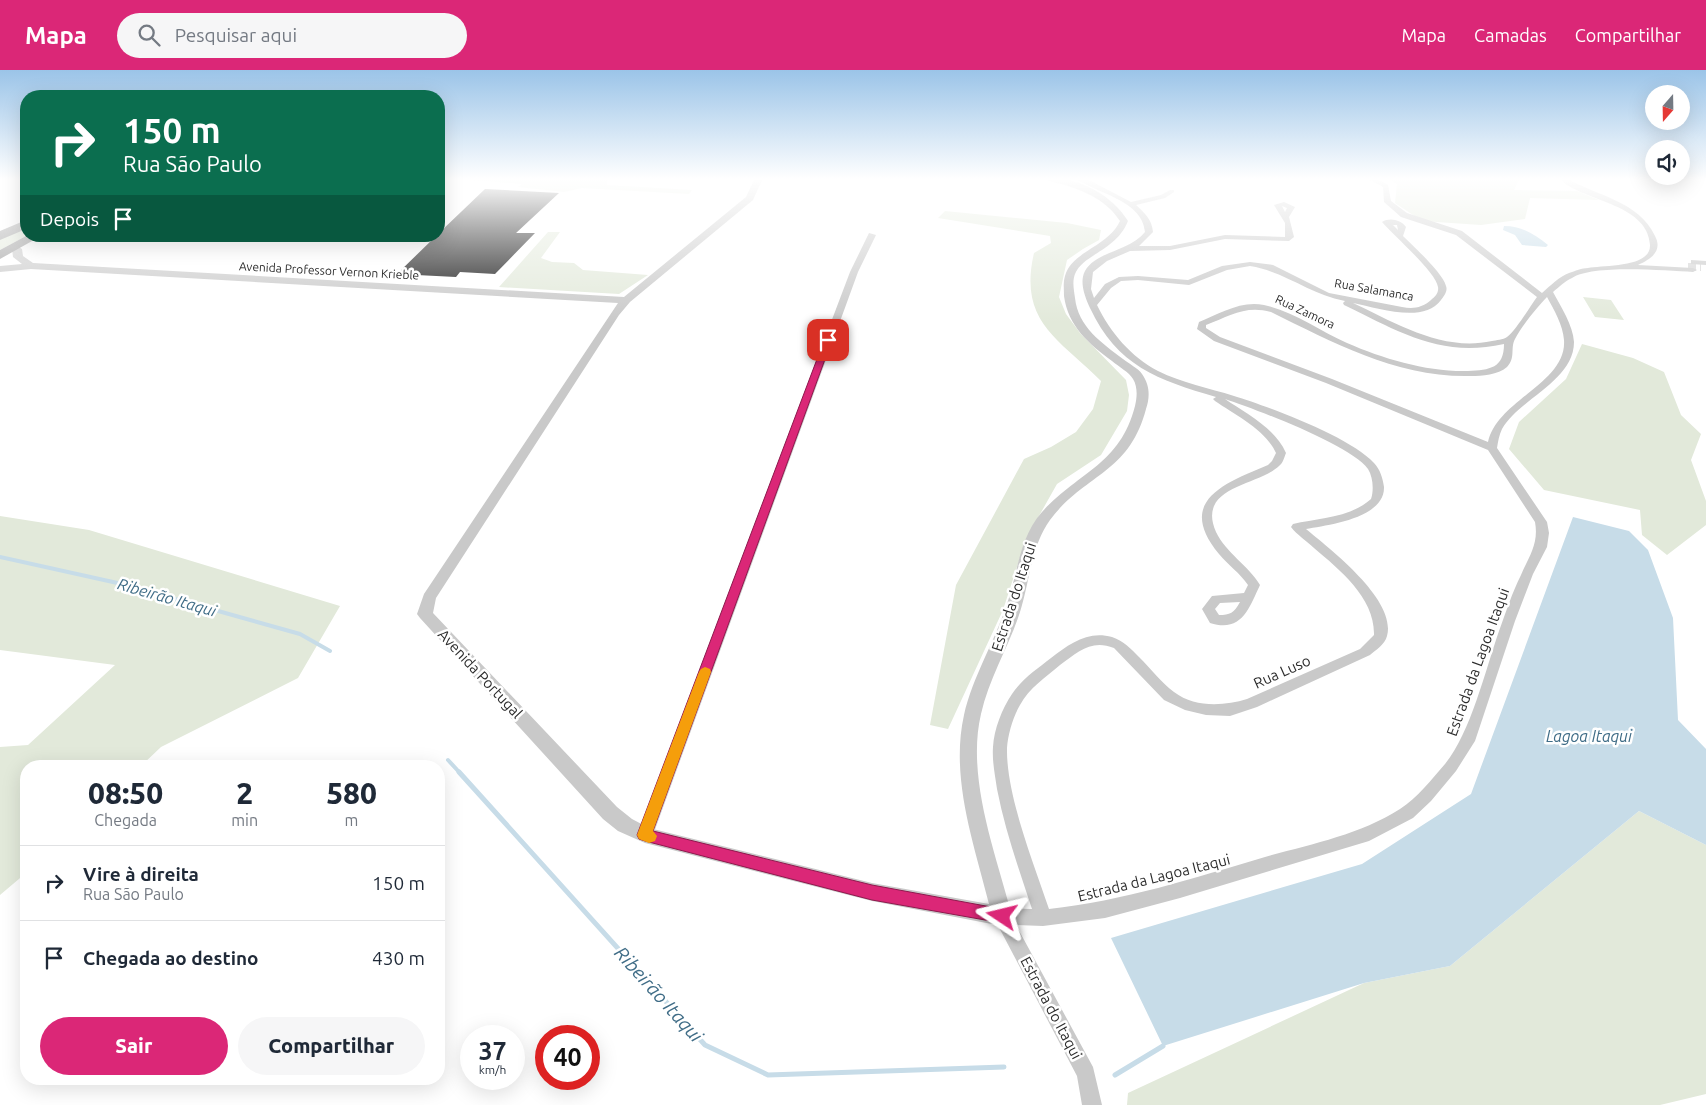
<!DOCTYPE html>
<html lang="pt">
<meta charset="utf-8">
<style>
:root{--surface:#fff;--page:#f6f6f7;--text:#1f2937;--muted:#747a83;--line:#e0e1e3;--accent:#db2777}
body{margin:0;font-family:Ubuntu,sans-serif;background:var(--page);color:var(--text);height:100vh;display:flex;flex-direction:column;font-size:19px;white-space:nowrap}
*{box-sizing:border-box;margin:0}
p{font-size:16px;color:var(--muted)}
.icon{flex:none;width:28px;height:28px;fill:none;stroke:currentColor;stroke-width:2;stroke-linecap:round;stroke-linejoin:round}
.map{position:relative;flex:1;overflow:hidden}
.drawer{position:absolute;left:20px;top:690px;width:425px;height:325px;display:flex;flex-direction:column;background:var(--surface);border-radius:20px;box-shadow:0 5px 20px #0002}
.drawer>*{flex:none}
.guide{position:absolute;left:20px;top:20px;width:425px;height:152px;border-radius:20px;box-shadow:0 5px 20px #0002;background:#0b6e4f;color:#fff;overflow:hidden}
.needle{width:32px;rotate:200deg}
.tools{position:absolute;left:1645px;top:15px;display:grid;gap:10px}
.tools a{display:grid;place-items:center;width:45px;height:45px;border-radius:50%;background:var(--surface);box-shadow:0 5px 20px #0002;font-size:25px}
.speed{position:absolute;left:460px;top:955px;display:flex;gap:10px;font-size:25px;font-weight:700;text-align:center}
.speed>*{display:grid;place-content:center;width:65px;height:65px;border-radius:50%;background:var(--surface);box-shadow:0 5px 20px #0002;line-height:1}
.speed small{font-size:12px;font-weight:400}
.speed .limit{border:8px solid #d22;background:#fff;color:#111}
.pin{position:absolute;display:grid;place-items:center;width:42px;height:42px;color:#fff;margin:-21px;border-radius:10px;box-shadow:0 2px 8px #0006}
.me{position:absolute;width:55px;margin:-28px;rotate:280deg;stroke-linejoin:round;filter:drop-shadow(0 0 4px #0008)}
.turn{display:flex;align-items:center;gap:18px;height:105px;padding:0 20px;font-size:22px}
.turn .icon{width:65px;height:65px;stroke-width:2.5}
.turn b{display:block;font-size:35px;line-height:42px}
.then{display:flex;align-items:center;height:48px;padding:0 20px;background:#0003;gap:10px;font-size:19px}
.eta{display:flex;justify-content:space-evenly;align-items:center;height:85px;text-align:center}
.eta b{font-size:30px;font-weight:800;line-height:35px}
.action{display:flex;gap:10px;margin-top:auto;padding:10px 20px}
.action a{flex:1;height:58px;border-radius:30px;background:var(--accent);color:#fff;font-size:20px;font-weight:800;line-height:58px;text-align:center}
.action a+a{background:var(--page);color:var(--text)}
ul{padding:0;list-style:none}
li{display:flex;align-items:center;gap:15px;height:75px;padding:0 20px;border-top:1px solid var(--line)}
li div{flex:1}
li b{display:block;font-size:19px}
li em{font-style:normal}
header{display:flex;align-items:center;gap:30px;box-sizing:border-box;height:70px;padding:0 25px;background:var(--accent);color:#fff}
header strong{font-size:24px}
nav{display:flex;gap:28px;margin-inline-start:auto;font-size:18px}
.search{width:350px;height:45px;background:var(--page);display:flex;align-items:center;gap:12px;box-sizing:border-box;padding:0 18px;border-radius:28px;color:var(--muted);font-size:19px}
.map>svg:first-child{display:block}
.green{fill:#e2e9da}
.water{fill:#c7dce8}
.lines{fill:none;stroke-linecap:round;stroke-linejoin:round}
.stream-far1{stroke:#c7dce8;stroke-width:4}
.stream{stroke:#c7dce8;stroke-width:5}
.building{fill:#131313}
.minor-tunnel{stroke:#d5d5d5;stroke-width:8;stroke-dasharray:8 4;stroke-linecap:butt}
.minor{fill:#c9c9c9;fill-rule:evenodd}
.tertiary{fill:#c9c9c9;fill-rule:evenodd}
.trunk{fill:#9c9c9c;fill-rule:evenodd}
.route{fill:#db2777;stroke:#8e194d}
.slow{fill:#f59e0b}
.labels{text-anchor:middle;stroke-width:5;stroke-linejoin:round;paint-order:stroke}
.far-street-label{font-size:12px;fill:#2c2c2c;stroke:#fff}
.street-label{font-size:15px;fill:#2c2c2c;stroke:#fff}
.water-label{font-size:16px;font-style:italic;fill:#406d87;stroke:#fff}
.near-water-label{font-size:19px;font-style:italic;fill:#406d87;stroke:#fff}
</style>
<header>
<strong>Mapa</strong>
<div class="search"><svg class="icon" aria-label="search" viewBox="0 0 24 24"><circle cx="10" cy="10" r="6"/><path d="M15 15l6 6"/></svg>Pesquisar aqui</div>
<nav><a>Mapa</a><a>Camadas</a><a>Compartilhar</a></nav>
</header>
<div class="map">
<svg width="1706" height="1035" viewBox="0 0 1706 1035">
<rect width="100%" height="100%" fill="#fff"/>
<path class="green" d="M469 108H608L607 115 692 120 689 124 582 118 564 122 518 117 522 114 469 110Z
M1387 108H1520L1514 120 1577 121 1599 130 1530 128 1525 149 1481 155 1422 151 1395 133 1397 114Z
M945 141 1067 153 1101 160 1099 170 1083 179 1067 190 1059 227 1066 244 1080 263 1126 310 1129 325 1127 341 1101 385 1057 414 1026 469 1003 540 948 659 930 655 956 515 1024 389 1051 377 1076 362 1093 339 1101 311C1059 269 1018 252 1034 183L1051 173 1050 166 938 148Z
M26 156V166L0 180V168Z
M548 162H560L541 188 552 192 574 193 583 200 648 205 619 224 499 217Z
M1583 227 1611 230 1624 250 1595 247Z
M1582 274 1633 288 1664 302 1681 345 1701 364 1691 390 1706 431V455L1667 485 1642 465 1640 440 1544 420 1509 379 1519 352 1566 309Z
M0 446 89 460 340 536 298 608 161 677 141 696H26V803L0 825V677L28 675 115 595 0 580Z
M1639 741 1706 775V1024L1660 1035H1127L1128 1023 1364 913 1450 896Z"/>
<path class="water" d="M1504 156C1522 156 1534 164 1548 175L1546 177 1522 175 1515 165 1503 160Z
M1573 447 1629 461 1648 480 1673 548 1678 650 1706 679V775L1639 741 1450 896 1364 913 1163 976 1111 868 1362 794 1471 724Z"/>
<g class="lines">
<path class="stream-far1" d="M0 487 122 514 300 564 330 581
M448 690 460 703"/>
<path class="stream" d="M459 702 705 975 768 1005 1004 997
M1115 1005 1163 976"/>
</g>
<path class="building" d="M485 119 559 123 516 163H535L495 204 460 202 456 207 397 204 436 166H439V163Z"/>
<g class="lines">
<path class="minor-tunnel" d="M1688 197H1701"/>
<path class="minor" d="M1075 108H1083L1089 110 1131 132 1161 125 1170 120H1174V122L1165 128 1136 135C1145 143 1152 150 1153 162L1139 176H1170L1225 165 1285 167V153L1274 135 1284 132 1295 137 1289 147 1294 167 1289 171 1225 169 1170 180 1130 181 1107 191 1093 202 1091 219 1094 228 1105 214 1119 207 1138 206 1188 210 1222 196 1250 192 1273 195 1329 223 1402 237C1413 239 1422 238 1431 230 1435 227 1439 223 1438 217 1436 202 1394 166 1382 152 1390 147 1401 150 1406 157L1403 166C1413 176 1443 203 1446 216 1448 221 1444 226 1441 230 1424 254 1378 238 1353 233 1396 253 1442 282 1492 271 1496 270 1503 270 1507 267 1516 260 1529 238 1537 227L1456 165 1401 147 1384 132 1383 117 1367 108H1375L1388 115 1391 131 1407 143 1462 161 1542 223C1550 216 1560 206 1569 203 1575 201 1582 198 1588 198 1603 195 1651 198 1650 175 1648 132 1578 131 1559 108H1566C1597 126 1639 131 1655 166 1663 181 1651 189 1638 195L1693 198 1697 200 1693 202C1666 201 1594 194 1572 208 1565 211 1559 217 1553 222 1561 237 1573 255 1574 272 1574 311 1519 329 1502 359 1499 365 1498 372 1497 378L1547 452 1549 463 1547 477 1533 504 1515 551 1475 671 1456 701 1431 731 1413 748 1369 771 1180 828 1105 848 1043 856 1016 855 1093 997 1102 1035H1082L1077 1006 993 846 996 840 1002 838 1032 839C1019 800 1005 760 997 719 995 705 992 691 993 677 994 659 1002 639 1012 624 1022 609 1037 599 1051 588 1069 574 1088 560 1112 567 1124 571 1131 579 1139 587 1151 599 1162 613 1174 622 1195 638 1224 636 1247 629L1360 579 1374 565C1375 528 1340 500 1314 478 1307 471 1297 465 1291 457L1293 454C1318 448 1350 448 1371 429 1374 420 1373 407 1368 399 1351 375 1255 339 1225 329 1247 344 1275 358 1286 383 1284 388 1283 393 1279 396 1258 416 1196 416 1216 462 1226 483 1248 495 1260 515 1249 538 1242 563 1210 553L1202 539 1212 526 1244 523 1248 515C1240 503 1228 495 1219 484 1175 431 1225 413 1268 395L1272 391 1276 383C1265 359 1235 345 1215 331L1213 329 1216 327C1158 310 1117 296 1090 238 1085 227 1079 212 1085 201 1096 181 1129 182 1145 162 1143 130 1095 123 1075 108ZM1282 136 1287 138 1285 142ZM1393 155H1397L1398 160ZM1250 196C1286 202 1309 224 1345 231L1343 233 1344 235C1400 262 1440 288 1504 274 1504 298 1490 300 1468 301 1427 302 1384 289 1347 273 1320 261 1293 241 1264 235 1241 230 1219 244 1199 252L1197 259 1214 271 1326 313 1488 380 1535 452C1539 474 1529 486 1521 505 1512 523 1506 542 1499 561 1485 601 1471 662 1445 694 1432 709 1417 728 1400 739 1359 765 1311 774 1265 787 1194 808 1123 831 1049 839 1034 794 1006 725 1007 678 1008 664 1013 647 1020 635 1029 618 1046 607 1060 595 1078 582 1091 569 1114 578L1164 630 1185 640 1206 645 1230 646 1257 637 1370 585C1376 580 1385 574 1387 566 1397 530 1330 479 1306 459 1329 455 1385 448 1384 417 1383 409 1380 399 1374 393 1350 367 1270 337 1234 326 1209 318 1182 313 1158 301 1131 287 1110 262 1097 235L1111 218 1121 211 1138 210 1189 215 1227 200ZM1547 227C1554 240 1563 255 1564 270 1567 313 1497 330 1488 372L1332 309 1220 267 1206 258V255C1230 246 1245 235 1271 242 1334 273 1398 308 1471 306 1482 306 1498 305 1507 297 1516 288 1510 278 1515 269 1521 257 1538 236 1547 227ZM1240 532C1234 543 1230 545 1219 545L1215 539 1220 533Z
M869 163 876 165 858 202 653 765 651 770 645 772 639 770 637 765 850 202Z
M1691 190 1706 191V195L1691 194Z"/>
<path class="tertiary" d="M755 108H763L753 130 630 232 619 245 436 528 433 543 617 737 632 749 649 758 872 813 989 834C974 774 950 708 964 645 972 608 995 571 1007 534 1018 502 1019 468 1042 442 1078 402 1120 395 1135 336 1137 328 1138 317 1133 309 1129 302 1119 297 1112 291 1089 274 1068 256 1064 226 1064 219 1063 213 1065 206 1072 181 1108 177 1120 151 1107 131 1087 122 1065 115 1058 113 1049 112 1043 108 1075 105 1112 124 1128 151 1116 181 1083 184 1075 204 1072 212 1074 220 1075 228 1078 257 1102 273 1123 289 1129 294 1138 298 1142 304 1150 315 1150 327 1146 339 1129 404 1084 404 1050 450 1031 476 1030 511 1020 542 1009 576 989 608 981 644 966 708 996 784 1012 846L1009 853 1002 856 872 831 645 773 618 761 603 749 420 548 417 544 424 524 618 233 31 199 0 202V196L22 194 13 187 12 179 17 176 22 179 23 186 33 193 624 227 746 127Z"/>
<path class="trunk" d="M26 150V159L0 170V161Z
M26 166H41L0 189V180Z"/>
</g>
<linearGradient id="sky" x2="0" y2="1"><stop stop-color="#9bc4e8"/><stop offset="0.43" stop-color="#fff"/><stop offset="1" stop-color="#fff" stop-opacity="0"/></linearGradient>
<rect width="1706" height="253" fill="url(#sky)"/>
<path class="route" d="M825 268 832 270 653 761 872 815 1002 839 1007 841 1010 846 1007 851 1002 853 872 830 645 771 639 769 637 765Z"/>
<path class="slow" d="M705 597 710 599 711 602 653 761 657 766 655 771 649 773 639 769 637 765 699 602 701 599Z"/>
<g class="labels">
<g class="far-street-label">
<text transform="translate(329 201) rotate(3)" y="4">Avenida Professor Vernon Krieble</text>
<text transform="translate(1374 220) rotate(10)" y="4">Rua Salamanca</text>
<text transform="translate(1305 242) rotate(25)" y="4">Rua Zamora</text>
</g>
<g class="street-label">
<text transform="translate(1014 527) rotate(-72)" y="5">Estrada do Itaqui</text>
<text transform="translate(1478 592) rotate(-70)" y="5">Estrada da Lagoa Itaqui</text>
<text transform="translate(1282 602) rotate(-24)" y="5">Rua Luso</text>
<text transform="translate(480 604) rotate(47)" y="5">Avenida Portugal</text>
<text transform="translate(1154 808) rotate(-14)" y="5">Estrada da Lagoa Itaqui</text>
<text transform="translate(1051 938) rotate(62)" y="5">Estrada do Itaqui</text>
</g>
<g class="water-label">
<text transform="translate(167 527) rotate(16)" y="6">Ribeirão Itaqui</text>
<text x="1589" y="672">Lagoa Itaqui</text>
</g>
<g class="near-water-label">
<text transform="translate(659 924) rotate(48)" y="7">Ribeirão Itaqui</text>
</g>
</g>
</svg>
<div class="tools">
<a><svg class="needle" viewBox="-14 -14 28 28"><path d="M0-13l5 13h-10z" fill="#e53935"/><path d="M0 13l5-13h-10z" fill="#747a83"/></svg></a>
<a><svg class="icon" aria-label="sound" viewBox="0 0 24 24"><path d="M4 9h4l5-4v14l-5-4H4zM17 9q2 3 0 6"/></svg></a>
</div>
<div class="speed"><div>37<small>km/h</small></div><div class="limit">40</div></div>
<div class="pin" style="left:828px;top:270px;background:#d93025"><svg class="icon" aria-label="arrive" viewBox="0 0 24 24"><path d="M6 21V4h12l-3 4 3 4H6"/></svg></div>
<svg class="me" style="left:1002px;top:846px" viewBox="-20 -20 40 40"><path d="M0-17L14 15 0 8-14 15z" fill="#db2777" stroke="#fff" stroke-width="4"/></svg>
<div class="guide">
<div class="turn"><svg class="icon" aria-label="right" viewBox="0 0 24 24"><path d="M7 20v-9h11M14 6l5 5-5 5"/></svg><div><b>150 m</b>Rua São Paulo</div></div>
<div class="then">Depois<svg class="icon" aria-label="arrive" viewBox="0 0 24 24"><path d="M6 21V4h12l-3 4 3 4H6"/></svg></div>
</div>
<section class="drawer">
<div class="eta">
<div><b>08:50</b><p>Chegada</p></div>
<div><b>2</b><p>min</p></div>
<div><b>580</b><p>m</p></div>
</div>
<ul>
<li><svg class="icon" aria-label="right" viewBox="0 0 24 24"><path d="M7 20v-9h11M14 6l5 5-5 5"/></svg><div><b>Vire à direita</b><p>Rua São Paulo</p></div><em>150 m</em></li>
<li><svg class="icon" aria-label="arrive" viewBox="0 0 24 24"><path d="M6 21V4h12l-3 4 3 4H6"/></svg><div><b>Chegada ao destino</b></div><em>430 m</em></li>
</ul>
<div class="action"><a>Sair</a><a>Compartilhar</a></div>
</section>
</div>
